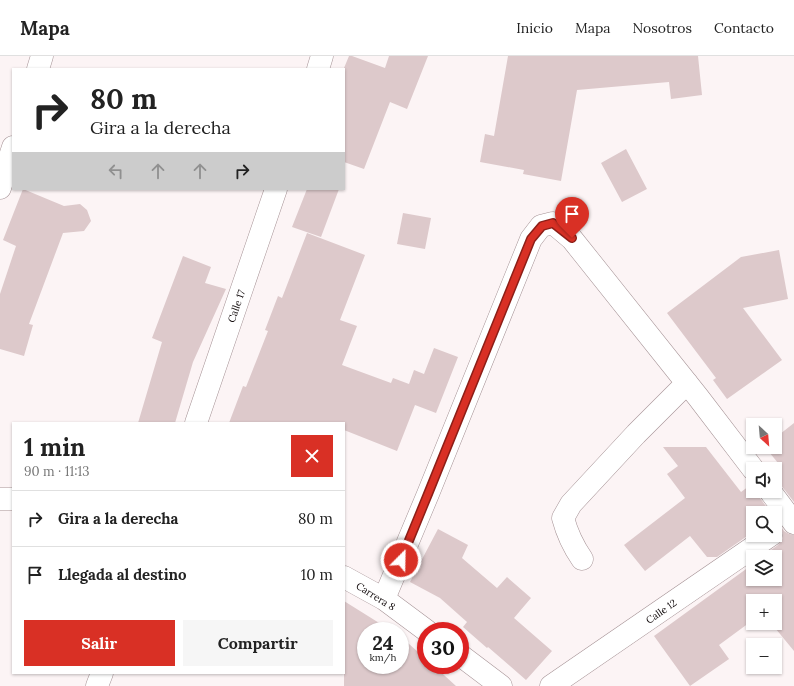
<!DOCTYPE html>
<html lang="es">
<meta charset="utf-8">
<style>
:root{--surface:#fff;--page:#f6f6f6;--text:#222;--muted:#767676;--line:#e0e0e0;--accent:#d93025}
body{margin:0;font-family:Lora,serif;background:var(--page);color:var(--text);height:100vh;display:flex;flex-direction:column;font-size:15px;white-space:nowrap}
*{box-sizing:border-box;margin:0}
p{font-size:13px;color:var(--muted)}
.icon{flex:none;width:22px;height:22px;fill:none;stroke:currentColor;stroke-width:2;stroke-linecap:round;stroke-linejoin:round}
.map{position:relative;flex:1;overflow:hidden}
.panel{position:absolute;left:12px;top:366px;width:333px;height:252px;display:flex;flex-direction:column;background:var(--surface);border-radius:0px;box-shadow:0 1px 3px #0004}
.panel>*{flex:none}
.hud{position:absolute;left:12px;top:12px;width:333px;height:122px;border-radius:0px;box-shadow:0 1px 3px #0004;background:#fff;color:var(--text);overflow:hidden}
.needle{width:26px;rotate:154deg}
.controls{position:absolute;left:746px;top:362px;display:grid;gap:8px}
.controls a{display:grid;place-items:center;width:36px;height:36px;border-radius:0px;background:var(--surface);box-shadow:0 1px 3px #0004;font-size:20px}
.speed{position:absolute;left:357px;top:566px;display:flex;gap:8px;font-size:20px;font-weight:700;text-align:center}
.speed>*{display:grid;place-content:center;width:52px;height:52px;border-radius:50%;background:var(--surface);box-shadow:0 1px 3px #0004;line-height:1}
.speed small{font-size:10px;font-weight:400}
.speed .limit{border:6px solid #d22;background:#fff;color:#111}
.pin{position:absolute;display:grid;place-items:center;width:34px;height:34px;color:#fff;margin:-41px -17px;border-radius:50% 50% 50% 0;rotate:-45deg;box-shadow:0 0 4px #0007}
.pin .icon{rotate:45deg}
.me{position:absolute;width:44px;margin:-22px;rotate:23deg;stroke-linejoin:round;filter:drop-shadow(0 0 3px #0008)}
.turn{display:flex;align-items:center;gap:14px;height:84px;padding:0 12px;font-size:18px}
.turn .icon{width:52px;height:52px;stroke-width:2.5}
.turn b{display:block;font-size:28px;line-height:34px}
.lanes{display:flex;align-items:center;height:38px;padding:0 12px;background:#0003;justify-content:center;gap:20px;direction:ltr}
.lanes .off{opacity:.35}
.round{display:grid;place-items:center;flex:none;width:42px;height:42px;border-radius:0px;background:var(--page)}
.head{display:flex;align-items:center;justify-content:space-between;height:68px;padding:0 12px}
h1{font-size:24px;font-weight:800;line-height:30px}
.action{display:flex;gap:8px;margin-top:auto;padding:8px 12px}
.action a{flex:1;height:46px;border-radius:0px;background:var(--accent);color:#fff;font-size:16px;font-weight:800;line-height:46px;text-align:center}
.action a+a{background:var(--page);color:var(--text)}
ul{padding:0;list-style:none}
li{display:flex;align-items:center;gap:12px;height:56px;padding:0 12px;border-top:1px solid var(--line)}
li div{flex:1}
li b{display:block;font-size:15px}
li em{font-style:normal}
header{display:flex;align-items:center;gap:24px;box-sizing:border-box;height:56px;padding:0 20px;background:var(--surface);border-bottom:1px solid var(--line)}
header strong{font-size:19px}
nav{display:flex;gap:22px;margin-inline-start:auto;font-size:14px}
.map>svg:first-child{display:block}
.building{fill:#ddc9cb}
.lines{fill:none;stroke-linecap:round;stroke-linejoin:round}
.minor-casing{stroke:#a69396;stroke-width:23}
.minor{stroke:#fff;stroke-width:22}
.route-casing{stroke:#8d1f18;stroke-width:10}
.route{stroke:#d93025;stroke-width:7}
.labels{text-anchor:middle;stroke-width:3;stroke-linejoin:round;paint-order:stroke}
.street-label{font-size:10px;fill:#110a0b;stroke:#fff}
</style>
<header>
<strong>Mapa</strong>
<nav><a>Inicio</a><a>Mapa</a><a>Nosotros</a><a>Contacto</a></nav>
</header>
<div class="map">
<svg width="794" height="630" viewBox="0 0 794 630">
<rect width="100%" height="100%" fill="#fcf4f5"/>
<path class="building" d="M349 0H352L385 12 389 0H428L407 53 390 46 364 113 344 106V12Z
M508 0H698L702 39 671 43 669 26 577 34 561 125 523 118 524 114 480 106 485 78 494 80Z
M626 93 647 133 622 146 601 107Z
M23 133 64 150 80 148 87 154 91 165 84 175 63 177 29 268 33 269 24 300 0 293V238L16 190 3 184Z
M307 133H339L321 181 292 171Z
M403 157 431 162 425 193 397 188Z
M307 177 365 199 340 264 357 270 342 309 391 327 393 322 409 328 414 314 424 318 434 292 458 301 436 357 415 349 397 395 344 374V367H229L243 330 246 331 268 275 265 274 278 240 282 242Z
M779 194 788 243 743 252 782 304 727 343 713 324 716 322 667 257 741 201Z
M183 200 211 211 205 227 226 233 193 306 175 367H138L162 286 152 282Z
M794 367V446L780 428 775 424V413H770L778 407 765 391H775V382Z
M663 391H706L741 436 753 427V435H758L760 442 771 457H753V476L717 501H707L690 480 645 515 624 489 685 442 667 418 678 410Z
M775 462 784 475 789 478 794 479V595L771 567H775V545H753V564L719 589 729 603 690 630 654 580 753 508V523H775V501H761L778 489 782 484 783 478 781 472 775 467Z
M438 473 468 489 462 502 497 532 507 521 531 542 514 562 552 595 526 624 488 591 487 592 463 571 467 566 440 542 410 526Z
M344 545 392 575H366V609H400V580L426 603V609H433L456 630H344Z"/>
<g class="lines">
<g class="minor-casing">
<path id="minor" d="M38 13 42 0
M318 13 322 0
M0 132 13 91
M196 367 276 133
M770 435 794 467
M0 443H13
M582 503C573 490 567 477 563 462L571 448 636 378 687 327
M344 521 384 543 427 575
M384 543 428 438 531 183 541 170 553 167 572 183 698 341 753 413
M460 599 501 630
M97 630 102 617
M551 630 771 479"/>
</g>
<use href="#minor" class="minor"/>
</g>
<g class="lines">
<g class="route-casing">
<path id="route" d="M401 504 428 438 531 183 542 170 553 167 572 182"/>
</g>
<use href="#route" class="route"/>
</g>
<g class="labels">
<g class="street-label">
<text transform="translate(236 250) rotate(-71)" y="4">Calle 17</text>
<text transform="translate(376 540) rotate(32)" y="4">Carrera 8</text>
<text transform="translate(661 555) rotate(-35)" y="4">Calle 12</text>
</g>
</g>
</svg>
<div class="controls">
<a><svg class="needle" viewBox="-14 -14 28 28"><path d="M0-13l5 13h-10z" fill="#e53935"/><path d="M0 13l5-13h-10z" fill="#767676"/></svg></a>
<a><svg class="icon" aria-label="sound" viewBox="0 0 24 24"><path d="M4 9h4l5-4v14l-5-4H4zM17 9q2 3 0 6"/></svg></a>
<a><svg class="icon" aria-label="search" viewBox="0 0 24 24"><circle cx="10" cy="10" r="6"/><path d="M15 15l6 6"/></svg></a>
<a><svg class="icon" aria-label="layers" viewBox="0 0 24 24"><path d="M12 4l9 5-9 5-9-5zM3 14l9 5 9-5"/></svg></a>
<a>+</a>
<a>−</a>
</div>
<div class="speed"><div>24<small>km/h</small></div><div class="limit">30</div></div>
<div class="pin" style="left:572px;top:182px;background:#d93025"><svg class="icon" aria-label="arrive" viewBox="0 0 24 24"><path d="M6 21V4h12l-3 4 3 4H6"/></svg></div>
<svg class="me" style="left:401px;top:504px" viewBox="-20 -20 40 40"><circle r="17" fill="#d93025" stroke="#fff" stroke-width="3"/><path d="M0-11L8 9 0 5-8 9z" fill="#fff"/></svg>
<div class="hud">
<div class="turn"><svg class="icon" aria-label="right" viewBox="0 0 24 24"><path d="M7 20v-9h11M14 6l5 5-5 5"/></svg><div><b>80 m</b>Gira a la derecha</div></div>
<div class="lanes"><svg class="icon off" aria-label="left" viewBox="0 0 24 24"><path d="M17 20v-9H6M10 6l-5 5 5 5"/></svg><svg class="icon off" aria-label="ahead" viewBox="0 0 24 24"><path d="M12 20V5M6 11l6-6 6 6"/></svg><svg class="icon off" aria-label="ahead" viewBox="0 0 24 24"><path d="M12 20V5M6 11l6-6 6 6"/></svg><svg class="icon" aria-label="right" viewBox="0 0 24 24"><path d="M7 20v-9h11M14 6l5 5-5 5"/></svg></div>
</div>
<section class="panel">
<div class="head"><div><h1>1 min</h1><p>90 m · 11:13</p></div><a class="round" style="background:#d93025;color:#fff"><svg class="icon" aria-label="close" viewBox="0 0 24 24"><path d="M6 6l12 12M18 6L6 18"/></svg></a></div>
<ul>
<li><svg class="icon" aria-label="right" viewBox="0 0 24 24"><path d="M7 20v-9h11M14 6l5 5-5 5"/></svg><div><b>Gira a la derecha</b></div><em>80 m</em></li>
<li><svg class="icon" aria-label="arrive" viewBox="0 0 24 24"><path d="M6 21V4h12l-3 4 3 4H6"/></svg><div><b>Llegada al destino</b></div><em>10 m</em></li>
</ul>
<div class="action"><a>Salir</a><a>Compartir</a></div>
</section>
</div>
